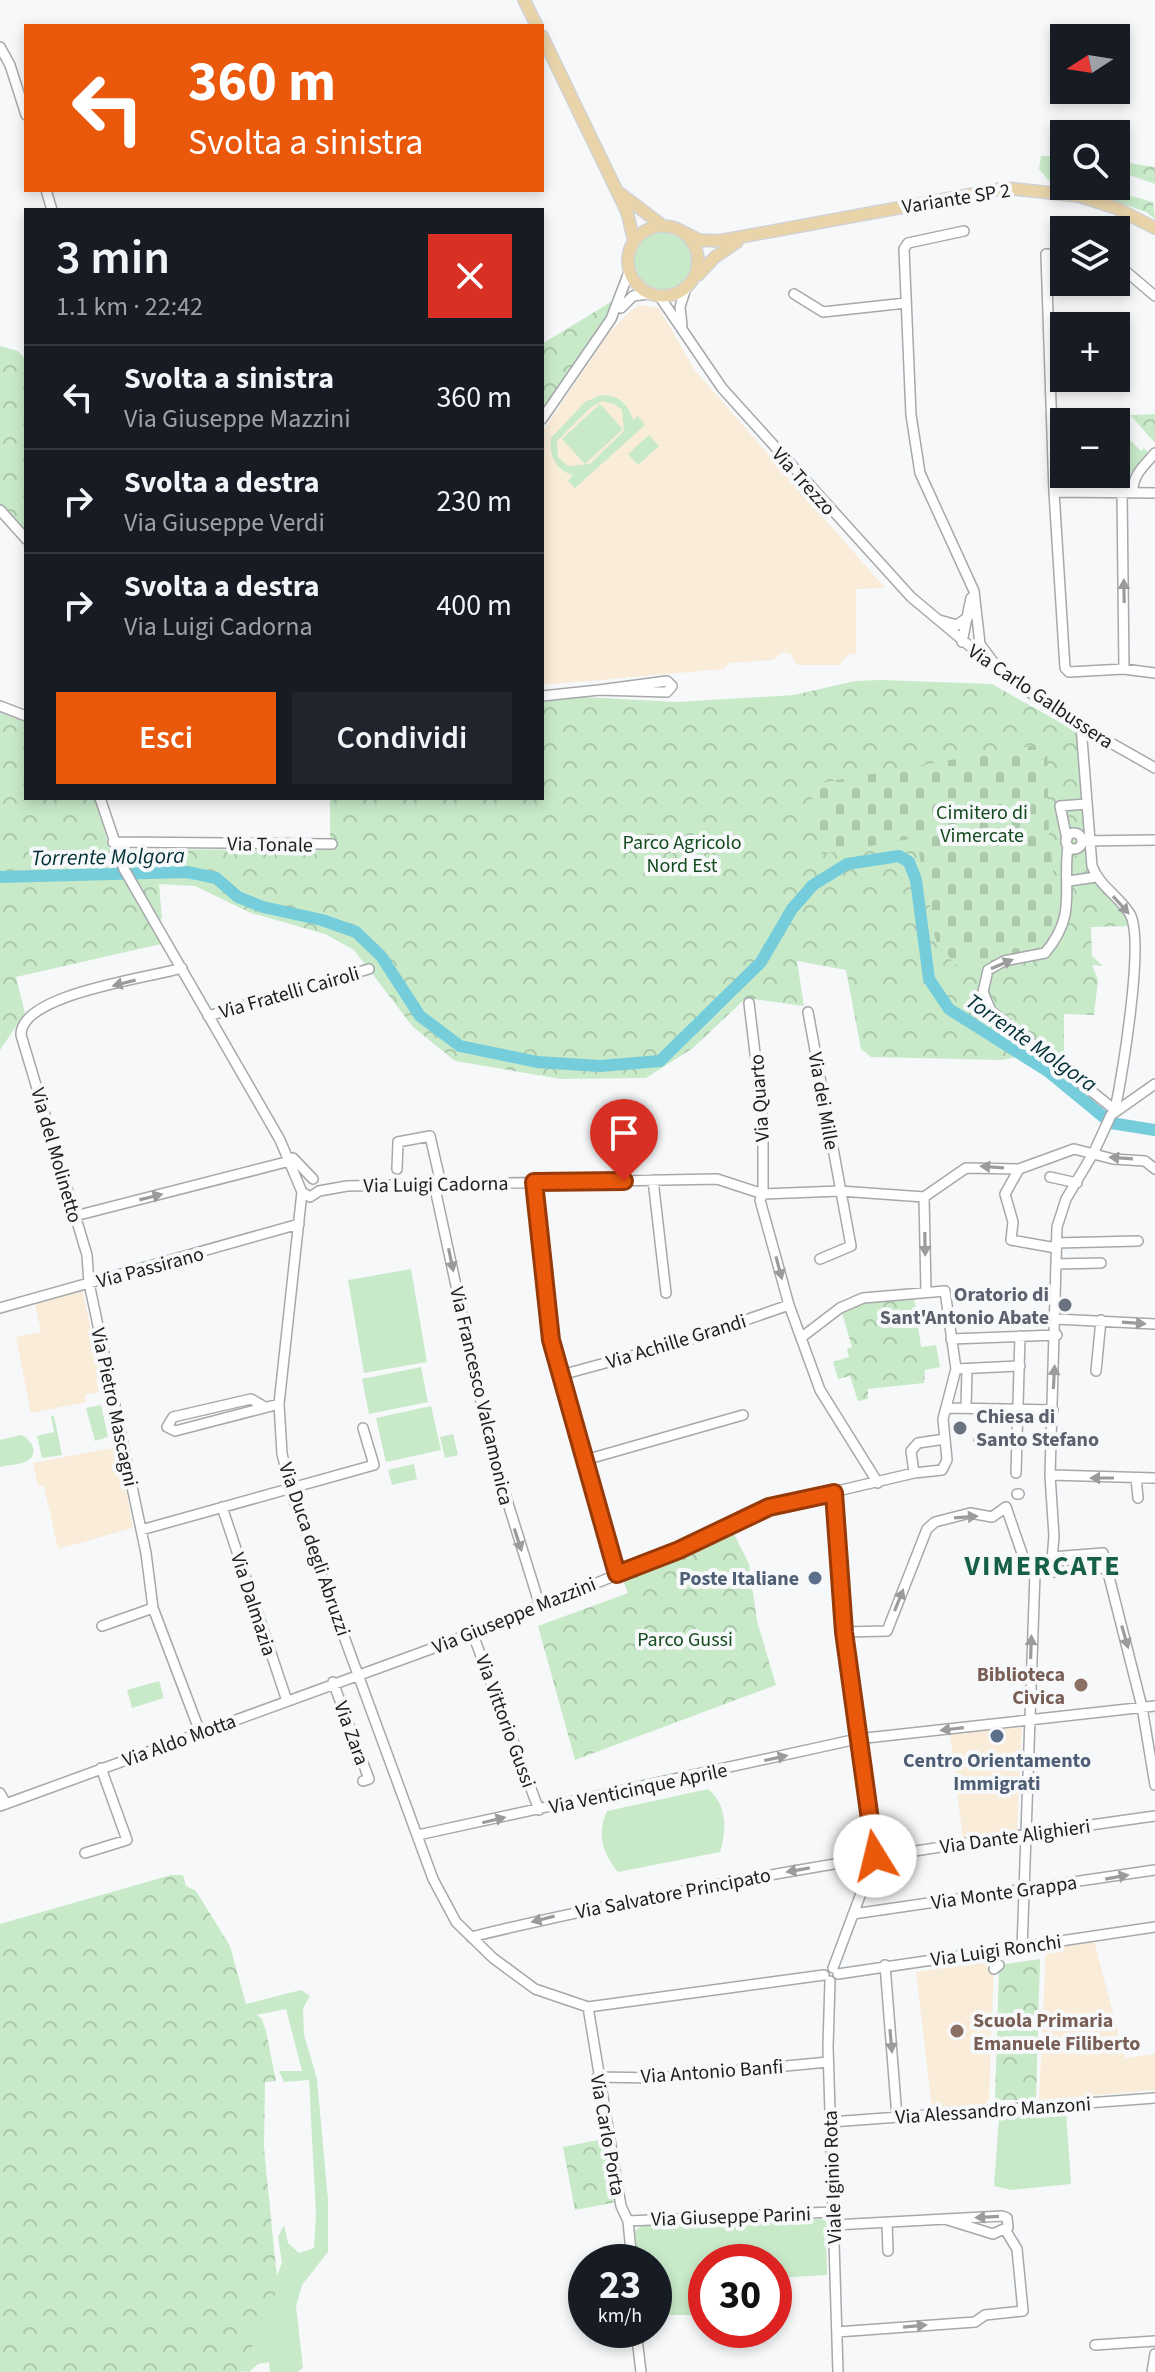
<!DOCTYPE html>
<html lang="it">
<meta charset="utf-8">
<style>
:root{--surface:#171b24;--page:#20242c;--text:#f1f3f6;--muted:#9ea1a6;--line:#363941;--accent:#ea580c}
body{margin:0;font-family:"Source Sans 3",sans-serif;background:var(--page);color:var(--text);height:100vh;display:flex;flex-direction:column;font-size:30px;white-space:nowrap}
*{box-sizing:border-box;margin:0}
p{font-size:26px;color:var(--muted)}
.icon{flex:none;width:44px;height:44px;fill:none;stroke:currentColor;stroke-width:2;stroke-linecap:round;stroke-linejoin:round}
.map{position:relative;flex:1;overflow:hidden}
.side{position:absolute;left:24px;top:208px;width:520px;height:592px;display:flex;flex-direction:column;background:var(--surface);border-radius:0px;box-shadow:0 4px 12px #0003}
.side>*{flex:none}
.top-card{position:absolute;left:24px;top:24px;width:520px;height:168px;border-radius:0px;box-shadow:0 4px 12px #0003;background:#ea580c;color:#fff;overflow:hidden}
.needle{width:52px;rotate:258deg}
.tools{position:absolute;left:1050px;top:24px;display:grid;gap:16px}
.tools a{display:grid;place-items:center;width:80px;height:80px;border-radius:0px;background:var(--surface);box-shadow:0 4px 12px #0003;font-size:40px}
.speed{position:absolute;left:568px;top:2244px;display:flex;gap:16px;font-size:40px;font-weight:700;text-align:center}
.speed>*{display:grid;place-content:center;width:104px;height:104px;border-radius:50%;background:var(--surface);box-shadow:0 4px 12px #0003;line-height:1}
.speed small{font-size:20px;font-weight:400}
.speed .limit{border:12px solid #d22;background:#fff;color:#111}
.pin{position:absolute;display:grid;place-items:center;width:68px;height:68px;color:#fff;margin:-82px -34px;border-radius:50% 50% 50% 0;rotate:-45deg;box-shadow:0 0 8px #0007}
.pin .icon{rotate:45deg}
.me{position:absolute;width:88px;margin:-44px;rotate:351deg;stroke-linejoin:round;filter:drop-shadow(0 0 6px #0008)}
.turn{display:flex;align-items:center;gap:28px;height:168px;padding:0 32px;font-size:36px}
.turn .icon{width:104px;height:104px;stroke-width:2.5}
.turn b{display:block;font-size:56px;line-height:68px}
.round{display:grid;place-items:center;flex:none;width:84px;height:84px;border-radius:0px;background:var(--page)}
.overview{display:flex;align-items:center;justify-content:space-between;height:136px;padding:0 32px}
h1{font-size:48px;font-weight:600;line-height:60px}
.button{display:flex;gap:16px;margin-top:auto;padding:16px 32px}
.button a{flex:1;height:92px;border-radius:0px;background:var(--accent);color:#fff;font-size:32px;font-weight:600;line-height:92px;text-align:center}
.button a+a{background:var(--page);color:var(--text)}
ul{padding:0;list-style:none}
li{display:flex;align-items:center;gap:24px;height:104px;padding:0 32px;border-top:2px solid var(--line)}
li div{flex:1}
li b{display:block;font-size:30px}
li em{font-style:normal}
.map>svg:first-child{display:block}
.education{fill:#f9ecd8}
.grass{fill:#c8eac9;fill-rule:evenodd}
.forest{fill:url(#forest-crowns)}
.cemetery{fill:url(#cemetery-stones)}
.lines{fill:none;stroke-linecap:round;stroke-linejoin:round}
.river{stroke:#75cddb;stroke-width:12}
.minor-casing{stroke:#a6a8aa;stroke-width:12}
.major-casing{stroke:#d2d2d3;stroke-width:14}
.minor{stroke:#fff;stroke-width:9}
.major{stroke:#e9d4a9;stroke-width:11}
.oneway{fill:#9b9b9b}
.route-casing{stroke:#983908;stroke-width:20}
.route{stroke:#ea580c;stroke-width:14}
.worship-dot{fill:#6b7280;stroke:#f6f8fa;stroke-width:3}
.service-dot{fill:#5c6f8a;stroke:#f6f8fa;stroke-width:3}
.education-dot{fill:#8d6e63;stroke:#f6f8fa;stroke-width:3}
.labels{text-anchor:middle;stroke-width:8;stroke-linejoin:round;paint-order:stroke}
.street-label{font-size:20px;fill:#202021;stroke:#f6f8fa}
.park-label{font-size:20px;fill:#144b1d;stroke:#f6f8fa}
.worship-label{font-size:20px;font-weight:bold;fill:#5b616d;stroke:#f6f8fa;text-anchor:end}
.service-label{font-size:20px;font-weight:bold;fill:#4e5e75;stroke:#f6f8fa;text-anchor:end}
.education-label{font-size:20px;font-weight:bold;fill:#785e54;stroke:#f6f8fa;text-anchor:end}
.water-label{font-size:22px;font-style:italic;fill:#033036;stroke:#f6f8fa}
.district-label{font-size:28px;font-weight:bold;letter-spacing:2px;fill:#176048;stroke:#f6f8fa}
</style>
<div class="map">
<svg width="1155" height="2372" viewBox="0 0 1155 2372">
<defs>
<pattern id="forest-crowns" width="20" height="18" patternUnits="userSpaceOnUse" patternTransform="scale(2)"><rect width="20" height="18" fill="#c8eac9"/><path d="M2 6a3 3 0 1 1 6 0M12 15a3 3 0 1 1 6 0" fill="none" stroke="#acc8ac"/></pattern>
<pattern id="cemetery-stones" width="16" height="16" patternUnits="userSpaceOnUse" patternTransform="scale(2)"><rect width="16" height="16" fill="#c8eac9"/><path d="M2 7V4a2 2 0 0 1 4 0v3zM10 15v-3a2 2 0 0 1 4 0v3z" fill="#acc8ac"/></pattern>
</defs>
<rect width="100%" height="100%" fill="#f6f8fa"/>
<path class="education" d="M641 305 659 308 694 369 885 588 856 589V653L849 654 839 665H797L791 654 783 652 773 660 729 663 724 669 542 685V432L609 333 631 310Z
M82 1290 102 1378 96 1380 99 1392 85 1395 86 1402 31 1413 16 1337 41 1332 35 1304Z
M118 1447 133 1528 58 1549 44 1486 38 1487 33 1463Z
M1022 1727 1017 1831 963 1840 950 1734Z
M1094 1941 1125 2058 1155 2054V2090L1039 2100 1046 1948Z
M990 1960 994 1963 989 2100 985 2104 932 2108 916 1972Z"/>
<path class="grass" d="M634 261a30 30 0 1 1 60 0a30 30 0 1 1-60 0Z
M601 395C619 395 628 404 633 420L638 416 645 425 575 488 568 481 573 475C555 470 549 456 551 438L585 402ZM602 401 614 404 622 410 624 431 590 464 568 466 558 457 557 441 590 408Z
M600 404 623 429 585 464 562 439Z
M649 435 659 446 638 465 628 454Z
M411 1269 427 1362 364 1373 348 1280Z
M421 1367 428 1402 369 1414 362 1379Z
M101 1405 108 1437 95 1441 86 1408Z
M431 1406 441 1450 386 1462 376 1418Z
M51 1416H54L62 1455 42 1458 37 1436 54 1432Z
M453 1434 458 1455 445 1458 440 1437Z
M21 1435C31 1439 40 1453 27 1461 20 1465 8 1465 0 1467V1440Z
M414 1464 417 1479 392 1485 388 1470Z
M159 1681 164 1698 132 1708 127 1690Z
M708 1789C727 1804 727 1830 720 1852L618 1872C603 1854 596 1834 607 1811Z
M301 1990 310 1996 303 2008 304 2035 317 2079 328 2200V2252L302 2285 296 2306 303 2368 297 2372H270L269 2362 258 2364 249 2372 239 2371 282 2263 278 2237 284 2225 288 2243 299 2253 314 2248 316 2214 309 2080 284 2082 279 2071H302L286 2009 241 2018 242 2005Z
M1066 2112 1071 2184 1011 2190 994 2186 999 2118Z
M826 2219 827 2275 774 2278V2262H706V2281L698 2282 700 2315H654V2262H637L635 2231 644 2224Z"/>
<path class="forest" d="M1041 156H1064V163H1053L1054 174 1064 177V184L1051 183 1039 169Z
M1116 161 1155 167V184L1116 170Z
M1069 186H1095L1153 202 1155 219 1146 212Z
M614 300 597 334 542 412V344Z
M0 346 18 351 26 360V531L0 504Z
M1155 414V443L1131 416 1119 429 1141 451 1144 448 1148 452 1120 486 1116 485 1114 416Z
M881 680 992 684 1077 732 1088 875 1124 913 1129 926 1091 927 1092 956 1103 966 1092 965 1098 980 1094 1015 1064 1014V1066L1044 1052 1001 1060 871 1057 861 1049 846 970 797 961 804 1006 746 998 693 1048 646 1078 561 1079 455 1061 413 1027 354 950 325 934 251 913 195 886 159 884 162 919 147 920 161 944 16 977 25 1013 0 1050V713L26 722V798H95L110 849 330 850V798H542V702L583 697 677 702 794 695 855 681Z
M914 1297 921 1347 936 1345 940 1367 925 1370 924 1383 868 1389V1399L858 1401 850 1376 838 1379 833 1362 849 1357 847 1349 852 1347 842 1313 864 1303Z
M732 1530 749 1564 757 1621 776 1685 575 1760 538 1626 628 1593 622 1578Z
M171 1875H183L186 1886 196 1891 230 1946 247 2008 262 2019 266 2031 276 2081 265 2082 264 2148 278 2288 241 2372H0V1924Z
M1040 1959 1036 2100H995L999 1965Z
M603 2139 617 2202 575 2210 563 2147Z"/>
<path class="cemetery" d="M1047 743 1049 838 1058 910 1041 950 991 960 989 967 979 968 977 963 953 965 948 954H941L934 934 938 929 931 913 916 838 822 854 810 785Z"/>
<g class="lines">
<path class="river" d="M0 877 187 872 216 878 238 897 263 907 322 920 356 932 381 956 420 1016 460 1046 537 1062 600 1066 660 1061 761 962 792 909 813 885 847 864 899 856 909 862 916 880 929 979 949 1009 1049 1072 1111 1123 1155 1130"/>
<g class="minor-casing">
<path id="minor" d="M0 47 10 65 26 115
M46 190 52 210
M964 231 908 243 904 249 911 415 920 473 974 591 980 644 996 666
M1064 255 1046 254 1054 492 1065 668 1069 672 1124 669 1155 673
M1116 263 1155 296
M794 294 823 312 906 303
M660 297 722 388 911 597 1008 678 1081 726 1155 768
M621 308 633 296 649 294
M682 325 680 307 686 288
M542 419 611 319 629 272
M1054 492 1155 493
M1122 492 1124 669
M1133 492C1132 475 1145 465 1155 453
M0 510 26 539
M939 620 957 625 968 617
M962 642 971 598
M667 681 672 686 667 692 599 690Z
M542 696 599 690
M0 706 26 716
M1081 726 1092 866C1099 886 1119 896 1130 914 1145 941 1122 1075 1115 1110
M100 798 124 869 280 1140 302 1192 279 1404 282 1454 295 1503 433 1879 456 1922 493 1958 535 1989 588 2007 824 1975
M1066 841a8 8 0 1 1 16 0a8 8 0 1 1-16 0Z
M1067 839 1060 806 1087 804
M1082 841 1155 840
M113 842 332 844
M1068 846C1062 889 1078 914 1045 953L1004 961 988 970 983 992 991 1011 1115 1110
M1069 881 1096 877
M182 968C149 978 20 994 21 1035L87 1255 89 1283 146 1553 153 1608 200 1732
M749 1003 763 1120V1194L760 1200 789 1305 820 1390 878 1483
M808 1012 851 1246 820 1259
M208 1016 369 969
M293 1158 313 1179
M397 1169 398 1142 430 1136 441 1184
M1019 1169 1005 1194 1013 1222 1011 1240 1056 1248
M1050 1177 1077 1183
M653 1180 666 1293
M534 1182 551 1340 617 1574
M434 1184 492 1452 540 1606
M302 1192 310 1197 319 1191 347 1186 717 1179 763 1194 840 1191 924 1197 966 1168 1019 1169 1074 1149 1113 1159 1145 1161 1155 1169
M924 1197 926 1291
M75 1216 290 1161
M1056 1243 1138 1241
M1056 1264 1101 1263
M0 1308 299 1224
M1056 1319 1155 1324
M951 1339 1057 1335
M956 1369 1020 1366
M1096 1371 1101 1320
M561 1375 679 1343 789 1305
M263 1406 251 1399 173 1417 167 1427 175 1431 279 1404
M948 1408 1053 1410
M966 1408 967 1369
M979 1440 1018 1439
M585 1460 743 1415
M914 1473 911 1451 918 1443 945 1439
M1016 1473 1020 1336
M1050 1475 1155 1478
M1136 1478 1138 1498
M1017 1494H1019
M222 1507 287 1701
M141 1530 374 1465 363 1428
M1052 1557 1103 1553 1142 1707 1155 1785
M1104 1568 1051 1572 1054 1536 1050 1475 1057 1227 1066 1199 1094 1152 1111 1115 1155 1084
M102 1626 153 1608
M472 1632 539 1810
M844 1632 887 1631 927 1529 935 1522 970 1513 992 1517 1006 1507 1026 1565 1035 1573
M333 1682 369 1779 363 1781
M0 1793 6 1804
M0 1806 439 1646 679 1550 769 1507 914 1473 942 1470 947 1460 943 1419 956 1369 945 1291 863 1298 840 1308 802 1337
M418 1835 857 1739 1155 1706
M85 1853 127 1840 101 1768
M853 1914 1155 1870
M471 1937C697 1882 925 1848 1155 1816
M1022 1950 1035 1573
M885 1965 897 2117
M833 1968 875 1856 844 1632 834 1493
M994 1969 999 1965
M838 1974 1155 1927
M830 1981 828 2047 838 2372
M588 2007 621 2206 628 2221 632 2262
M597 2077 657 2078 828 2062
M831 2122 1155 2098
M628 2221 833 2212
M887 2223 888 2251
M834 2225 1002 2216 1007 2218 1008 2227 993 2234 945 2219
M636 2330 641 2372
M837 2332 975 2322 985 2315 1023 2311 1017 2249 1006 2231
M1095 2345 1155 2341
M1152 2372 1155 2354"/>
</g>
<g class="major-casing">
<path id="major" d="M524 0 537 26
M542 36 627 212 634 241
M621 194 663 226
M628 261a35 35 0 1 1 70 0a35 35 0 1 1-70 0Z
M681 231 699 240 719 241 1006 188 1079 196 1116 208 1155 228
M698 275 715 257 737 242"/>
</g>
<use href="#minor" class="minor"/>
<use href="#major" class="major"/>
</g>
<defs><path id="oneway-solid" d="M-6-.8H1V-3.2L6.5 0L1 3.2V.8H-6Z" transform="scale(2)"/></defs>
<g class="oneway">
<use href="#oneway-solid" transform="translate(1124 591) rotate(-91)"/>
<use href="#oneway-solid" transform="translate(1121 905) rotate(48)"/>
<use href="#oneway-solid" transform="translate(1002 964) rotate(-23)"/>
<use href="#oneway-solid" transform="translate(124 983) rotate(166)"/>
<use href="#oneway-solid" transform="translate(1121 1158) rotate(-176)"/>
<use href="#oneway-solid" transform="translate(992 1167) rotate(-176)"/>
<use href="#oneway-solid" transform="translate(151 1197) rotate(-14)"/>
<use href="#oneway-solid" transform="translate(925 1244) rotate(89)"/>
<use href="#oneway-solid" transform="translate(451 1260) rotate(78)"/>
<use href="#oneway-solid" transform="translate(779 1268) rotate(75)"/>
<use href="#oneway-solid" transform="translate(1134 1323) rotate(4)"/>
<use href="#oneway-solid" transform="translate(1054 1377) rotate(-87)"/>
<use href="#oneway-solid" transform="translate(1102 1478) rotate(180)"/>
<use href="#oneway-solid" transform="translate(966 1517) rotate(-4)"/>
<use href="#oneway-solid" transform="translate(518 1540) rotate(72)"/>
<use href="#oneway-solid" transform="translate(899 1600) rotate(-68)"/>
<use href="#oneway-solid" transform="translate(1125 1637) rotate(74)"/>
<use href="#oneway-solid" transform="translate(1031 1647) rotate(-88)"/>
<use href="#oneway-solid" transform="translate(952 1729) rotate(173)"/>
<use href="#oneway-solid" transform="translate(776 1758) rotate(-12)"/>
<use href="#oneway-solid" transform="translate(494 1820) rotate(-13)"/>
<use href="#oneway-solid" transform="translate(798 1870) rotate(170)"/>
<use href="#oneway-solid" transform="translate(1117 1877) rotate(-10)"/>
<use href="#oneway-solid" transform="translate(543 1919) rotate(166)"/>
<use href="#oneway-solid" transform="translate(891 2041) rotate(85)"/>
<use href="#oneway-solid" transform="translate(987 2217) rotate(177)"/>
<use href="#oneway-solid" transform="translate(915 2326) rotate(-5)"/>
</g>
<g class="lines">
<g class="route-casing">
<path id="route" d="M624 1181 534 1182 551 1340 617 1574 679 1550 769 1507 834 1493 844 1632 875 1856"/>
</g>
<use href="#route" class="route"/>
</g>
<g class="worship-dot">
<circle cx="1065" cy="1305" r="8"/>
<circle cx="960" cy="1428" r="8"/>
</g>
<g class="service-dot">
<circle cx="815" cy="1578" r="8"/>
<circle cx="997" cy="1736" r="8"/>
</g>
<g class="education-dot">
<circle cx="1081" cy="1685" r="8"/>
<circle cx="957" cy="2031" r="8"/>
</g>
<g class="labels">
<g class="street-label">
<text transform="translate(956 198) rotate(-9)" y="7">Variante SP 2</text>
<text transform="translate(804 481) rotate(48)" y="7">Via Trezzo</text>
<text transform="translate(1041 696) rotate(34)" y="7">Via Carlo Galbussera</text>
<text transform="translate(270 844) rotate(1)" y="7">Via Tonale</text>
<text transform="translate(289 992) rotate(-16)" y="7">Via Fratelli Cairoli</text>
<text transform="translate(759 1098) rotate(-94)" y="7">Via Quarto</text>
<text transform="translate(824 1101) rotate(80)" y="7">Via dei Mille</text>
<text transform="translate(57 1155) rotate(74)" y="7">Via del Molinetto</text>
<text transform="translate(436 1184) rotate(-1)" y="7">Via Luigi Cadorna</text>
<text transform="translate(150 1267) rotate(-15)" y="7">Via Passirano</text>
<text transform="translate(676 1341) rotate(-17)" y="7">Via Achille Grandi</text>
<text transform="translate(482 1396) rotate(77)" y="7">Via Francesco Valcamonica</text>
<text transform="translate(115 1407) rotate(78)" y="7">Via Pietro Mascagni</text>
<text transform="translate(315 1549) rotate(71)" y="7">Via Duca degli Abruzzi</text>
<text transform="translate(254 1604) rotate(72)" y="7">Via Dalmazia</text>
<text transform="translate(514 1615) rotate(-22)" y="7">Via Giuseppe Mazzini</text>
<text transform="translate(506 1721) rotate(70)" y="7">Via Vittorio Gussi</text>
<text transform="translate(352 1733) rotate(70)" y="7">Via Zara</text>
<text transform="translate(179 1740) rotate(-20)" y="7">Via Aldo Motta</text>
<text transform="translate(638 1788) rotate(-12)" y="7">Via Venticinque Aprile</text>
<text transform="translate(1015 1836) rotate(-8)" y="7">Via Dante Alighieri</text>
<text transform="translate(1004 1892) rotate(-8)" y="7">Via Monte Grappa</text>
<text transform="translate(673 1893) rotate(-11)" y="7">Via Salvatore Principato</text>
<text transform="translate(996 1950) rotate(-8)" y="7">Via Luigi Ronchi</text>
<text transform="translate(712 2071) rotate(-4)" y="7">Via Antonio Banfi</text>
<text transform="translate(993 2110) rotate(-4)" y="7">Via Alessandro Manzoni</text>
<text transform="translate(608 2135) rotate(80)" y="7">Via Carlo Porta</text>
<text transform="translate(832 2177) rotate(-92)" y="7">Viale Iginio Rota</text>
<text transform="translate(731 2216) rotate(-2)" y="7">Via Giuseppe Parini</text>
</g>
<g class="park-label">
<text x="982" y="819">Cimitero di<tspan x="982" dy="23">Vimercate</tspan></text>
<text x="682" y="849">Parco Agricolo<tspan x="682" dy="23">Nord Est</tspan></text>
<text x="685" y="1646">Parco Gussi</text>
</g>
<g class="worship-label">
<text x="1049" y="1301">Oratorio di<tspan x="1049" dy="23">Sant'Antonio Abate</tspan></text>
<text x="976" y="1423" text-anchor="start">Chiesa di<tspan x="976" dy="23">Santo Stefano</tspan></text>
</g>
<g class="service-label">
<text x="799" y="1585">Poste Italiane</text>
<text x="997" y="1767" text-anchor="middle">Centro Orientamento<tspan x="997" dy="23">Immigrati</tspan></text>
</g>
<g class="education-label">
<text x="1065" y="1681">Biblioteca<tspan x="1065" dy="23">Civica</tspan></text>
<text x="973" y="2027" text-anchor="start">Scuola Primaria<tspan x="973" dy="23">Emanuele Filiberto</tspan></text>
</g>
<g class="water-label">
<text transform="translate(108 856) rotate(-1)" y="8">Torrente Molgora</text>
<text transform="translate(1032 1042) rotate(35)" y="8">Torrente Molgora</text>
</g>
<g class="district-label">
<text x="1043" y="1575">VIMERCATE</text>
</g>
</g>
</svg>
<div class="tools">
<a><svg class="needle" viewBox="-14 -14 28 28"><path d="M0-13l5 13h-10z" fill="#e53935"/><path d="M0 13l5-13h-10z" fill="#9ea1a6"/></svg></a>
<a><svg class="icon" aria-label="search" viewBox="0 0 24 24"><circle cx="10" cy="10" r="6"/><path d="M15 15l6 6"/></svg></a>
<a><svg class="icon" aria-label="layers" viewBox="0 0 24 24"><path d="M12 4l9 5-9 5-9-5zM3 14l9 5 9-5"/></svg></a>
<a>+</a>
<a>−</a>
</div>
<div class="speed"><div>23<small>km/h</small></div><div class="limit">30</div></div>
<div class="pin" style="left:624px;top:1181px;background:#d93025"><svg class="icon" aria-label="arrive" viewBox="0 0 24 24"><path d="M6 21V4h12l-3 4 3 4H6"/></svg></div>
<svg class="me" style="left:875px;top:1856px" viewBox="-20 -20 40 40"><circle r="19" fill="#fff"/><path d="M0-13L10 11 0 6-10 11z" fill="#ea580c"/></svg>
<div class="top-card">
<div class="turn"><svg class="icon" aria-label="left" viewBox="0 0 24 24"><path d="M17 20v-9H6M10 6l-5 5 5 5"/></svg><div><b>360 m</b>Svolta a sinistra</div></div>
</div>
<section class="side">
<div class="overview"><div><h1>3 min</h1><p>1.1 km · 22:42</p></div><a class="round" style="background:#d93025;color:#fff"><svg class="icon" aria-label="close" viewBox="0 0 24 24"><path d="M6 6l12 12M18 6L6 18"/></svg></a></div>
<ul>
<li><svg class="icon" aria-label="left" viewBox="0 0 24 24"><path d="M17 20v-9H6M10 6l-5 5 5 5"/></svg><div><b>Svolta a sinistra</b><p>Via Giuseppe Mazzini</p></div><em>360 m</em></li>
<li><svg class="icon" aria-label="right" viewBox="0 0 24 24"><path d="M7 20v-9h11M14 6l5 5-5 5"/></svg><div><b>Svolta a destra</b><p>Via Giuseppe Verdi</p></div><em>230 m</em></li>
<li><svg class="icon" aria-label="right" viewBox="0 0 24 24"><path d="M7 20v-9h11M14 6l5 5-5 5"/></svg><div><b>Svolta a destra</b><p>Via Luigi Cadorna</p></div><em>400 m</em></li>
</ul>
<div class="button"><a>Esci</a><a>Condividi</a></div>
</section>
</div>
